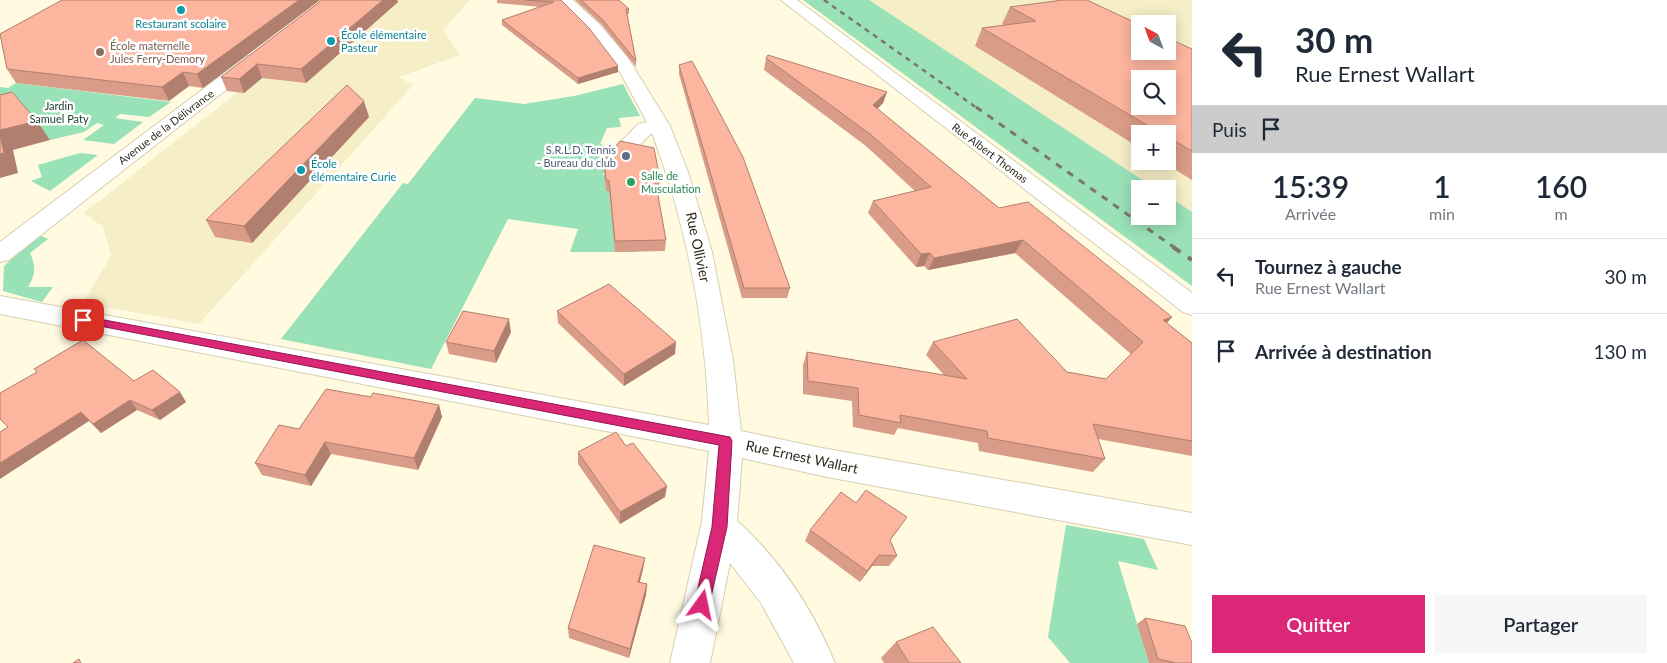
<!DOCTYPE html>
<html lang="fr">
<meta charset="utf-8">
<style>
:root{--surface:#fff;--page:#f6f6f7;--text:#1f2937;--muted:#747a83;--line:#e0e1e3;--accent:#db2777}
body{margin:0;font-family:Lato,sans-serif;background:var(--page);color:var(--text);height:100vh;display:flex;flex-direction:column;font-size:19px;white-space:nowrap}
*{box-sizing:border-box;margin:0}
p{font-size:16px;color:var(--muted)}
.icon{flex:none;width:28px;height:28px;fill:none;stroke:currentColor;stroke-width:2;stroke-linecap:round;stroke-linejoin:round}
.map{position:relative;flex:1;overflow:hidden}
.drawer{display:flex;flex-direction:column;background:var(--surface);width:475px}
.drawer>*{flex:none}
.guide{background:#fff;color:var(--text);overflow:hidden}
.needle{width:32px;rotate:319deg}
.controls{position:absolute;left:1131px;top:15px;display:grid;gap:10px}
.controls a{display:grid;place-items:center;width:45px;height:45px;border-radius:0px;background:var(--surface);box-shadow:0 2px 12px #0003;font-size:25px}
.pin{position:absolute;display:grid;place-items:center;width:42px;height:42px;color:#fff;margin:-21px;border-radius:10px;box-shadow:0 2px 8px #0006}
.me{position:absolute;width:55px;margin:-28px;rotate:12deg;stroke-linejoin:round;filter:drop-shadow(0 0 4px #0008)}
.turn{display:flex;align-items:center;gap:18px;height:105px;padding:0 20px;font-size:22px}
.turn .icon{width:65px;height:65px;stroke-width:2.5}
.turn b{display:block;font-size:35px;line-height:42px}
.then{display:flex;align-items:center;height:48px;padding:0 20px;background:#0003;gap:10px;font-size:19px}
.eta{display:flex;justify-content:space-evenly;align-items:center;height:85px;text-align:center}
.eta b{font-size:30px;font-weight:600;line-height:35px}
.action{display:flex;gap:10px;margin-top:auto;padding:10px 20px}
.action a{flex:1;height:58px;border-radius:0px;background:var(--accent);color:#fff;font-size:20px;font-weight:600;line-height:58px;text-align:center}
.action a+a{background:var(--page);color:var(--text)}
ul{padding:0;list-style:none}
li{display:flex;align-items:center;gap:15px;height:75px;padding:0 20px;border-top:1px solid var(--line)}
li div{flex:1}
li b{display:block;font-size:19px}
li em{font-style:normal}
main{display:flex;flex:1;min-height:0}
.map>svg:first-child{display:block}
.built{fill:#f5eec6;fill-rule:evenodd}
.green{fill:#99e1b7}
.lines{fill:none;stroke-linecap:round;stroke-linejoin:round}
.minor-casing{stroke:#d5d0b0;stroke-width:2}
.minor{fill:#fff;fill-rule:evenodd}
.rail-far2{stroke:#7b7866;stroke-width:2.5;stroke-dasharray:5 5;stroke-linecap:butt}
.rail-far1{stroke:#7b7866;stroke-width:3;stroke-dasharray:7 7;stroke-linecap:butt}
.rail{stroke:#7b7866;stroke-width:4;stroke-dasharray:9 9;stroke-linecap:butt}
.wall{fill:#d99c88}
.shaded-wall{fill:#b07f6f}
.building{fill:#fcb59e;stroke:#b07f6f;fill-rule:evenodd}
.route{fill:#db2777;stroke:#8e194d}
.culture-dot{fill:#0f9aa8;stroke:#fff;stroke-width:2}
.education-dot{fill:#8d6e63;stroke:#fff;stroke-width:2}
.service-dot{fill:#5c6f8a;stroke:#fff;stroke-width:2}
.leisure-dot{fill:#2e9e5b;stroke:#fff;stroke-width:2}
.labels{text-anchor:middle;stroke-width:5;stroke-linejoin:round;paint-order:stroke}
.far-culture-label{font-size:11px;fill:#0d838f;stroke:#fff;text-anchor:start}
.far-education-label{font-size:11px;fill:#785e54;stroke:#fff;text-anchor:start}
.far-park-label{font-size:11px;fill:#1a402c;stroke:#fff}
.far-street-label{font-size:11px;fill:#2d2b1e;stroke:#fff}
.far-service-label{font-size:11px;fill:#4e5e75;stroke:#fff;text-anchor:end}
.far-leisure-label{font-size:11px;fill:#27864d;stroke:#fff;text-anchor:start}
.street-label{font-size:14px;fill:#2d2b1e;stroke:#fff}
</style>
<main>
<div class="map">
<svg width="1192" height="663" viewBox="0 0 1192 663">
<rect width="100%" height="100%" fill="#fffae0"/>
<path class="built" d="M360 0H470L443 30 460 55 399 77 413 85 199 324 83 303 111 256 103 227 84 213 256 78Z
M803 0H1192V286L1115 230ZM1140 24H1168V51H1140ZM1140 79H1168V106H1140ZM1140 134H1168V161H1140ZM1140 189H1168V216H1140Z"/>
<path class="green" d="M803 0H869L1156 189H1140V216H1168V196L1192 212V286Z
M16 83 171 102 149 117 120 114 115 118 143 122 114 144 83 140 104 125 97 123 84 132 50 140 25 111 0 119V87L8 88Z
M623 84 640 116 619 118 621 127 607 128 600 144 616 150 615 158 602 175H605L606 191H609L613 228 637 236 638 252H570L578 229 508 219 431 369 281 339 403 183 408 184 475 98 524 104 574 96Z
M80 153 98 155 50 191 31 181 42 177 38 165Z
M39 235 48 239 30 253C36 267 36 274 28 287H53L42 302 3 291 4 266Z
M1066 525 1144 539 1158 570 1118 561 1149 663H1070L1048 637Z"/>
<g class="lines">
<g class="minor-casing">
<path id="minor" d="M558 0H573L601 26 628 58 670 126 688 172 712 252 733 360 741 431 822 448 1192 513V545L822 476 742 458 737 521C780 559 813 610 835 663H794L761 603 730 563 710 663H670L702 521 709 451 0 314V296L709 425C706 326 687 226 652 133 641 142 636 154 620 150L617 146 638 124 647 122 615 63 590 32Z
M781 0H797L1192 293V315L1183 312Z
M253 55 259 56 261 60 259 64 9 260 0 262V242L247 56Z"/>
</g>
<use href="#minor" class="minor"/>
<path class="rail-far2" d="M824 0 977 108"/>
<path class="rail-far1" d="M976 107 1175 248"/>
<path class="rail" d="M1173 247 1192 260"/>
</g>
<path class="wall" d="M62 0H320L203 88 189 86 169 101 16 83 7 69Z
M323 0H397L398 2 306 83 262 78 244 93 227 91 221 77Z
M497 0H561L618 72 578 84 502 25V20L541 7 497 3Z
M575 0H619L629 9V14H627L636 61V67L602 25Z
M1010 7 1192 49V180L1161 161H1168V134H1140V148L975 46 982 28 1004 25 1002 24Z
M766 58 887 92 883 103 877 109 999 208 1167 323 1192 343V456L1098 439 1105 459 1093 472 979 451 978 443 898 428 894 435 853 427 852 401 803 394V365L807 352 944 375 926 355 933 342 1067 372 1106 379 1131 354 1015 253 928 270 924 266 916 267 868 213 873 201 915 191 866 146 764 70Z
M679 65 790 288 787 298H742L679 74Z
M369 117 252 243 215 237 206 220Z
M604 161 660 179 659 190H657L666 240 665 251 615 252 609 191H606L604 171Z
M557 311 675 354 624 386 558 323Z
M511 332 496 363 449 354 446 342Z
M134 381 186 402 160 420 137 410 101 433 89 421 0 432Z
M371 397 439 405 442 417 418 470 331 454 311 486 262 475 255 463 299 429Z
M578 452 665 497 620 524 578 464Z
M856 503 899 529 890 540 897 556 889 566H872L860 582 805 541 810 530Z
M645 558 643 569 640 582 647 584 646 595 629 658 569 638 568 628Z
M1145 618 1192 663H1149L1137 624Z
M896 642 961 663H884L881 658Z"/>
<path class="shaded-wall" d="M299 0H320L203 88 197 74Z
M383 0H397L398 2 306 83 301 69Z
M257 64 262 78 244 93 239 79Z
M618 66V72L578 84V78Z
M183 72 189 86 169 101 162 87Z
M887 92 883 103 869 117 873 105Z
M364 101 369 117 252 243 244 226Z
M37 121 50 140 13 150 18 173 0 178V130Z
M1023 240 1015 253 928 270 934 258Z
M930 253 924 266 916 267 921 254Z
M1172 317 1161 330 1163 320Z
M509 319 511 332 496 363 494 351Z
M676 342 675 354 624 386V374Z
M180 392 186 402 160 420 152 410Z
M130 400 137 410 101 433 93 424Z
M439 405 442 417 418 470 414 458Z
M81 412 89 421 0 479V463Z
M325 442 331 454 311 486 305 475Z
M667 486 665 497 620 524V512Z
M879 555 872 566 860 582 867 571Z
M645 558 643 569 637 592 638 582Z
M647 584 646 595 629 658 630 649Z"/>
<path class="building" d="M62 0H299L197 74 183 72 162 87 7 69 0 34Z
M322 0H383L301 69 257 64 239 79 221 77Z
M525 0H561L589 28 618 66 578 78 502 20 554 2Z
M581 0H619L629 9H626L636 61 602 19Z
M1063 0H1087L1140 25V51H1168V38L1192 49V151L1168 137V134H1162L982 28 1036 21 1010 7ZM1140 79H1168V106H1140Z
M768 55 887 92 873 105 999 208 1028 202 1172 317 1163 320 1192 343V441L1093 424 1105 459 988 438 987 431 900 415 901 423 859 415 858 388 808 381 807 352 967 379 933 342 1017 319 1067 372 1106 379 1143 342 1023 240 934 258 930 253 921 254 873 201 931 187 870 134 766 58Z
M692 61 743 157 790 288H744L679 65Z
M347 85 364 101 244 226 206 220Z
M12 92 37 121 0 130V95Z
M0 135 4 153 0 154Z
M620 141 654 148 660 179H655L666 240 615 241 609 180H606L604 161Z
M609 284 676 342 624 374 557 311Z
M463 311 509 319 494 351 446 342Z
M83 340 134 381 153 370 180 392 152 410 130 400 93 424 81 412 0 463V432L8 427 0 419V393L37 372 34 369Z
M326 389 371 397 373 393 439 405 414 458 325 442 305 475 255 463 279 425 299 429Z
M616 432 626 446 633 443 667 486 620 512 578 452Z
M866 490 907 517 890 540 897 556 879 555 867 571 810 530 841 492 856 503Z
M594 545 645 558 638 582 647 584 630 649 568 628Z
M1145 618 1185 626 1192 643V663H1176L1158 659Z
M933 627 961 663H909L896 642Z
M79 659 81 663H73Z"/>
<path class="route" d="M83 316 730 437 732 441 727 527 708 610 702 613 697 610 694 605 712 527 719 445 79 322 77 320Z"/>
<g class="culture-dot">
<circle cx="181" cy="10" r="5"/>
<circle cx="331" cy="41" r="5"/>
<circle cx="301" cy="170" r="5"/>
</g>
<circle class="education-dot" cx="100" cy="52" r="5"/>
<circle class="service-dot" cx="626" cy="156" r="5"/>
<circle class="leisure-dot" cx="631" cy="182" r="5"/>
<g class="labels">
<g class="far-culture-label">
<text x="181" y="28" text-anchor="middle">Restaurant scolaire</text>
<text x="341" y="39">École élémentaire<tspan x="341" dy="13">Pasteur</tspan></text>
<text x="311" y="168">École<tspan x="311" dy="13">élémentaire Curie</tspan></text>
</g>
<g class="far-education-label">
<text x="110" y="50">École maternelle<tspan x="110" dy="13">Jules Ferry-Demory</tspan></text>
</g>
<g class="far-park-label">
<text x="59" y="110">Jardin<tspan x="59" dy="13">Samuel Paty</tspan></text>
</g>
<g class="far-street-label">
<text transform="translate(166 127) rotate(-37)" y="4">Avenue de la Délivrance</text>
<text transform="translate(990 153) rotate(37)" y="4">Rue Albert Thomas</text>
</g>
<g class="far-service-label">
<text x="616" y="154">S.R.L.D. Tennis<tspan x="616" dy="13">- Bureau du club</tspan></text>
</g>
<g class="far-leisure-label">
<text x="641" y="180">Salle de<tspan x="641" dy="13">Musculation</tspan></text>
</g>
<g class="street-label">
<text transform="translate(698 247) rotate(78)" y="5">Rue Ollivier</text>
<text transform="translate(802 457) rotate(12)" y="5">Rue Ernest Wallart</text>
</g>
</g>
</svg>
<div class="controls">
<a><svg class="needle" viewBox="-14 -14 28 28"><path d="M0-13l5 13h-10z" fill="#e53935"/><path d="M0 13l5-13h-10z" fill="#747a83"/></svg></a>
<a><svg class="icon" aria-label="search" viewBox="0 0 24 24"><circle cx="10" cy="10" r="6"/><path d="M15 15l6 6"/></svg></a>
<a>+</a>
<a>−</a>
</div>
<div class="pin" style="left:83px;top:320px;background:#d93025"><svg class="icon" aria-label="arrive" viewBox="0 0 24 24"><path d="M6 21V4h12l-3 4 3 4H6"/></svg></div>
<svg class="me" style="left:702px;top:605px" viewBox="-20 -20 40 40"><path d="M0-17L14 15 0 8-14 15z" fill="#db2777" stroke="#fff" stroke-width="4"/></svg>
</div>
<section class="drawer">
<div class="guide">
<div class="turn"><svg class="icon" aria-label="left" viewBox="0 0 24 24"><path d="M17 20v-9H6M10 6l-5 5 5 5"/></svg><div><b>30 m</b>Rue Ernest Wallart</div></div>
<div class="then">Puis<svg class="icon" aria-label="arrive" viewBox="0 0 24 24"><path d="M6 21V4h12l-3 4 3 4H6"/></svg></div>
</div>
<div class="eta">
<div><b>15:39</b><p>Arrivée</p></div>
<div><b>1</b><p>min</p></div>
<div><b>160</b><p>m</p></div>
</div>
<ul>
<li><svg class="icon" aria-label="left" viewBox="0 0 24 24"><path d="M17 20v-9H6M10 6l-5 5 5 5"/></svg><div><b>Tournez à gauche</b><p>Rue Ernest Wallart</p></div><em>30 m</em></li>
<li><svg class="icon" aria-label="arrive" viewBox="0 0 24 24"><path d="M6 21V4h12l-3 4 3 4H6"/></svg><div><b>Arrivée à destination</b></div><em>130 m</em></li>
</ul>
<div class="action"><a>Quitter</a><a>Partager</a></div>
</section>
</main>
